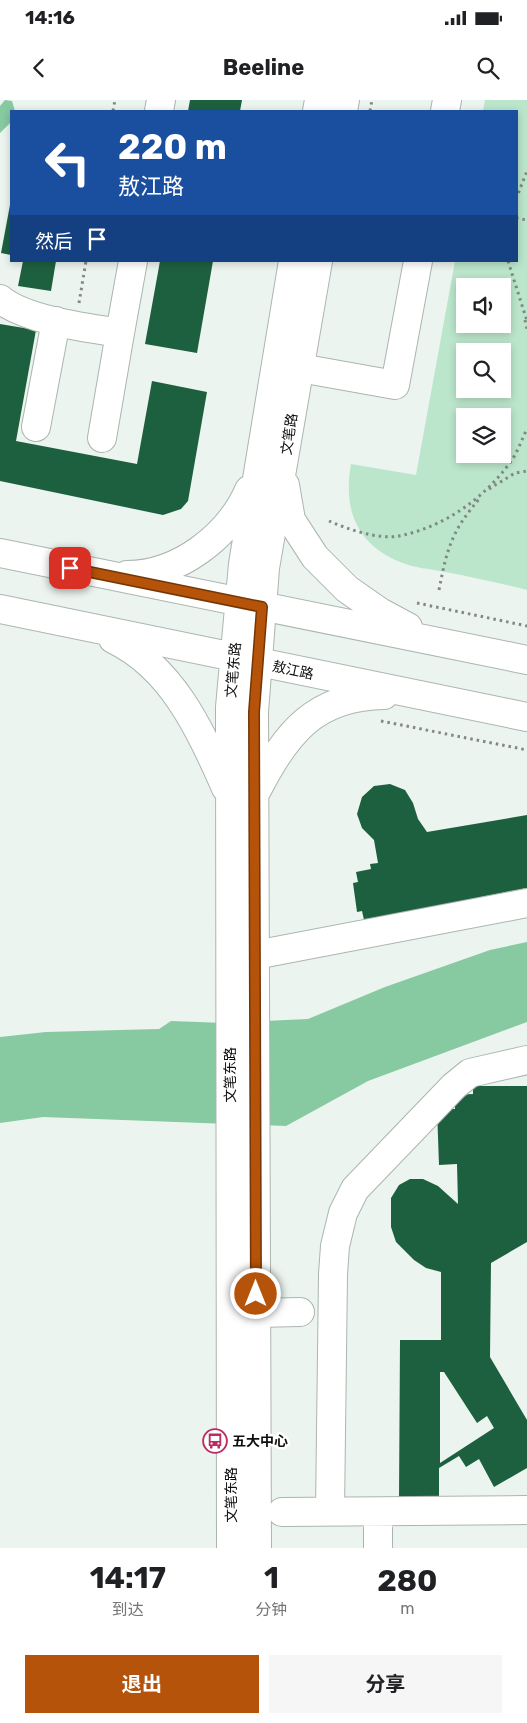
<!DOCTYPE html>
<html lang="zh">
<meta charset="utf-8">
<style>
:root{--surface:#fff;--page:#f6f6f6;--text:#202124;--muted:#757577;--accent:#b45309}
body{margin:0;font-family:Rubik,"Noto Sans SC",sans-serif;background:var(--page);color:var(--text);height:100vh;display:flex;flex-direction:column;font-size:19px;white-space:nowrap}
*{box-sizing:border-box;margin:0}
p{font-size:16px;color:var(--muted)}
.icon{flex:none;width:28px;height:28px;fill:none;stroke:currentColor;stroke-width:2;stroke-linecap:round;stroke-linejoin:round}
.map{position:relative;height:1448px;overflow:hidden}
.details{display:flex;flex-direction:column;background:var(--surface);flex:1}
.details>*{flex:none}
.banner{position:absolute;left:10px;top:10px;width:508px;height:152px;border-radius:0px;box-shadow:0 2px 8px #0003;background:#1a4fa0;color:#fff;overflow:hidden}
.controls{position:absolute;left:456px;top:178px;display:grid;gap:10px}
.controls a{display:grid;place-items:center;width:55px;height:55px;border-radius:0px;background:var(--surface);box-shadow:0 2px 8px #0003;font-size:25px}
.pin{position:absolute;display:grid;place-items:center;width:42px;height:42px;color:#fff;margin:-21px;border-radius:10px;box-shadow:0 2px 8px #0006}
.me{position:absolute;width:55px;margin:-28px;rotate:0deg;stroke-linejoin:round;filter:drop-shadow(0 0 4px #0008)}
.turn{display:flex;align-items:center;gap:18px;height:105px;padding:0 25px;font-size:22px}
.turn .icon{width:65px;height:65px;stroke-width:2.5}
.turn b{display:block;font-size:35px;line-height:42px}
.then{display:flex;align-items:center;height:48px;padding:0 25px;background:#0003;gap:10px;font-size:19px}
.eta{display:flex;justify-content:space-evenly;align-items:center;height:85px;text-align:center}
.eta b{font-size:30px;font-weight:700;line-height:35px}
.button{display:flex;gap:10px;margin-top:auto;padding:10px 25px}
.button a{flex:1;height:58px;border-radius:0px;background:var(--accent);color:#fff;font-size:20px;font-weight:700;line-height:58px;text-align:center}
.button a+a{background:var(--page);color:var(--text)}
.status{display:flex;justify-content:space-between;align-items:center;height:35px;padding:0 25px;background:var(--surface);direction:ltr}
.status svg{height:14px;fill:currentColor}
header{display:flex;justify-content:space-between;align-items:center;height:65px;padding:0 25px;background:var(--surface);font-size:22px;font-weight:700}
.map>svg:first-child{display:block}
.green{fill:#bbe6cb;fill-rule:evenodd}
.water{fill:#87c9a1}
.building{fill:#1d603f;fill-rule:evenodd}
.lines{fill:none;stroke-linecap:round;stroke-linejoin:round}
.minor-casing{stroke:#acb5af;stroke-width:30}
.major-casing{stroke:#acb5af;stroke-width:30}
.path{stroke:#828884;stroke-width:3;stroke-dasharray:2.5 4;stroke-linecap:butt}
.minor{stroke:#fff;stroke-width:28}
.major{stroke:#fff;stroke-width:28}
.route-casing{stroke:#753606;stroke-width:12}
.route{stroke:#b45309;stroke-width:9}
.labels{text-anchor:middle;stroke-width:5;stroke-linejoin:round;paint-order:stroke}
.street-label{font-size:14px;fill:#0c0f0d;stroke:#fff}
.poi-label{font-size:14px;font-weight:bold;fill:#0c0f0d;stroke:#fff;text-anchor:start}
</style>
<div class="status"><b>14:16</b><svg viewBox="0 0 49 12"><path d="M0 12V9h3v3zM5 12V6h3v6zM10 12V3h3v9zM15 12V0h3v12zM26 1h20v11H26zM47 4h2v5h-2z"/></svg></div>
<header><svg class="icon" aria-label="back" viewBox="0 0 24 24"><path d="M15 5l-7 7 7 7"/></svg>Beeline<svg class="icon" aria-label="search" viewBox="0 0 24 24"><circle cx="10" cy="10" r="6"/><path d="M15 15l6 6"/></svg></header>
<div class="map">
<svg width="527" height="1448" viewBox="0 0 527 1448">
<rect width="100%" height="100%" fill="#ebf4ee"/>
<path class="green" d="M485 0H527V490C500 483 472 477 445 472 431 469 414 468 400 462 356 444 343 409 351 364L416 375 455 161H516V11H483ZM465 186H502V224H465ZM465 251H502V289H465ZM465 316H502V354H465Z"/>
<path class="water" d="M5 0 12 1 15 11H11V22L0 33V6Z
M527 842V922L368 981 286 1026 43 1017 0 1023V937L46 932 159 929 171 921 225 923 308 919 385 887 490 850Z"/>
<path class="building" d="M190 0H242L240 11H188Z
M10 105H11V155L1 153Z
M23 161H56L51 191 18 186Z
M160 161H213L197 253 145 244Z
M0 224 36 230 16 341 137 364 152 281 207 292 188 401 181 409 163 415 0 381Z
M390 684 405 690 413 703 418 719 427 732 527 715V788L406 812 407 822 364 820 362 811 357 812 353 783 358 782 356 772 371 769 370 764 378 763 374 740 362 728 357 714 362 697 374 686Z
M473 986H527V1142L491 1163 490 1257 527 1320V1368L494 1387 479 1359 466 1367 459 1356 439 1368V1399H399L400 1240H441V1172L426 1168 414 1160 396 1142 391 1127V1098L399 1085 410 1079H423L438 1086 458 1104 457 1064 439 1065 437 1009H455V995L473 994ZM440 1272H444L477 1323 487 1316 494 1328 440 1363Z"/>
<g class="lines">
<g class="minor-casing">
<path id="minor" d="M159 11 161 0
M445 11 447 0
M0 199C25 220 87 228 120 233L133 161
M300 268 395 285 418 161
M36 327 56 221
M102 338 120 233
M255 855 527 803
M256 1213 300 1212
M282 1412 527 1410
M330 1412 333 1174 335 1146 343 1113 355 1089 454 986 470 973 527 960
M378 1413V1448"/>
</g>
<g class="major-casing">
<path id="major" d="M317 11 319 0
M343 11 345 0
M285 385 291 420 315 457 347 489 380 512 408 527
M0 453 527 560
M127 475C179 475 229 436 249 390
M0 509 527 617
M113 539C173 568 200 630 226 688
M257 690C286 633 315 596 384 595
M231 1448 230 607 243 464 293 161
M257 1448 254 612 265 468 318 161"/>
</g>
<path class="path" d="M113 11 115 0
M370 11 372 0
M516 99 527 71
M516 118 527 120
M508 161 527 221
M79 203 86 161
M525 220 527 229
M489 389 515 373 527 371
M329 421C347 429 379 440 399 436 444 427 483 399 509 364 517 354 521 341 527 329
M439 490C447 448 452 430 481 397
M417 503 527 526
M381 621 527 650"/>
<use href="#minor" class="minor"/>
<use href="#major" class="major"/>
</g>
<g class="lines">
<g class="route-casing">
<path id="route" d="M70 468 262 507 254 612 256 1194"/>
</g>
<use href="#route" class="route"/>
</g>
<defs>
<g id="bus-ring" transform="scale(1.25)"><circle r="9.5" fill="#fff" stroke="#ba2d61" stroke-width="1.5"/><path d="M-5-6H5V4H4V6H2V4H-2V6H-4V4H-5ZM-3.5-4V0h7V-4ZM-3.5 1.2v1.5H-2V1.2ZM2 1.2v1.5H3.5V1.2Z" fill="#ba2d61"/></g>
</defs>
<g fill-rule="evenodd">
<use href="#bus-ring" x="215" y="1341"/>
</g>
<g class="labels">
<g class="street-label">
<text transform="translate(289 334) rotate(-81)" y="5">文笔路</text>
<text transform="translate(233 570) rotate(-85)" y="5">文笔东路</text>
<text transform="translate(293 570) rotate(12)" y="5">敖江路</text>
<text transform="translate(230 975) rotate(-90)" y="5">文笔东路</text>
<text transform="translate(231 1395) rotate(-90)" y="5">文笔东路</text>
</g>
<g class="poi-label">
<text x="232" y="1346">五大中心</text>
</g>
</g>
</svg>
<div class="controls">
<a><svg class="icon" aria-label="sound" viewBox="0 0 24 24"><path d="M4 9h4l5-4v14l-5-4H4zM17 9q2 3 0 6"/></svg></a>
<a><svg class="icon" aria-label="search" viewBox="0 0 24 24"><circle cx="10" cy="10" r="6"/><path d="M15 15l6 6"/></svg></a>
<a><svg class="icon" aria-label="layers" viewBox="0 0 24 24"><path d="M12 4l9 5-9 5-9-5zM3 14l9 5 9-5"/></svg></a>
</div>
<div class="pin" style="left:70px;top:468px;background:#d93025"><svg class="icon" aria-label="arrive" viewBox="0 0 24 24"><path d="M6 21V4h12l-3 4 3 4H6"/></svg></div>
<svg class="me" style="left:256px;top:1194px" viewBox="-20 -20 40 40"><circle r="17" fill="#b45309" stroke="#fff" stroke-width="3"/><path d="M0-11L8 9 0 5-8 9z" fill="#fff"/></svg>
<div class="banner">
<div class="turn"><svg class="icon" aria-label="left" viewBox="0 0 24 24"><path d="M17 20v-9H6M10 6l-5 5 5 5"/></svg><div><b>220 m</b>敖江路</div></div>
<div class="then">然后<svg class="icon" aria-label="arrive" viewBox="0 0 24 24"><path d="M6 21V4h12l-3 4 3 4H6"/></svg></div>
</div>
</div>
<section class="details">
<div class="eta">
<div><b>14:17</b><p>到达</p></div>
<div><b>1</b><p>分钟</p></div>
<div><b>280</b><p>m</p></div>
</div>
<div class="button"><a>退出</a><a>分享</a></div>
</section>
